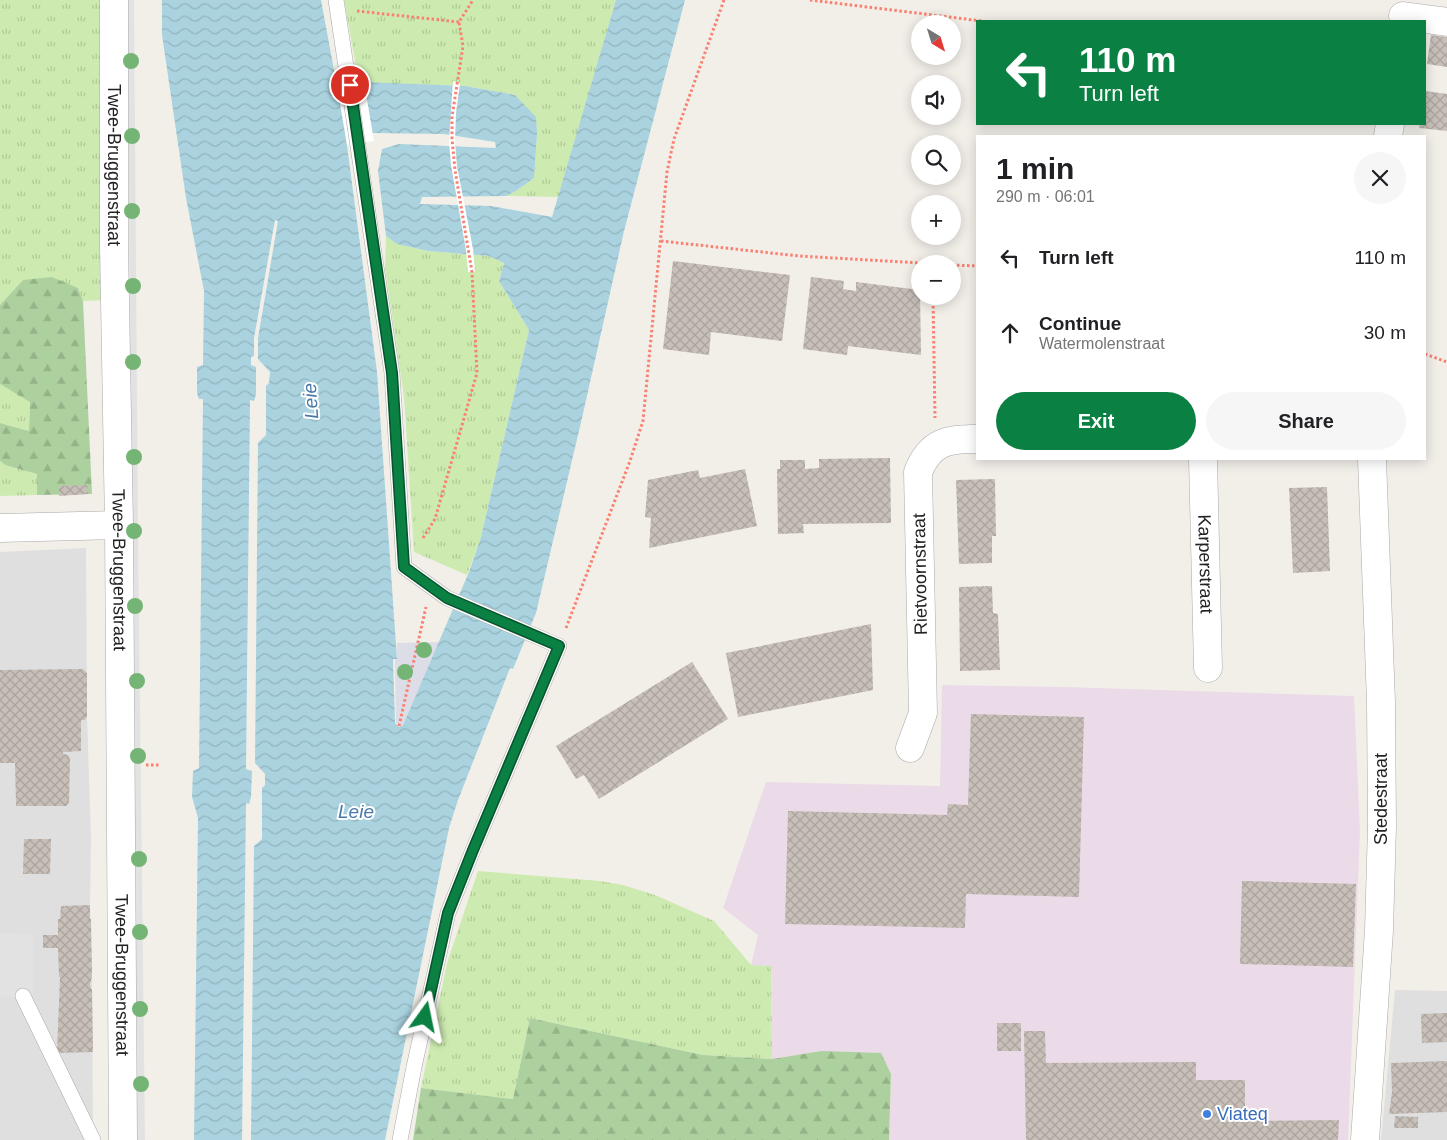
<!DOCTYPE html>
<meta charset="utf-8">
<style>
:root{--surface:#fff;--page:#f6f6f6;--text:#202124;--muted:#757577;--accent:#0b8043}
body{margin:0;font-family:Helvetica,sans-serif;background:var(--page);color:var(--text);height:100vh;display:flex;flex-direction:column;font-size:19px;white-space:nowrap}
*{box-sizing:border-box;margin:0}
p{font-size:16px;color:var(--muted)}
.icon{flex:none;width:28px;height:28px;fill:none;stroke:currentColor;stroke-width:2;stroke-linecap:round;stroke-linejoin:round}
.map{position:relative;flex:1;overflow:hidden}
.details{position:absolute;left:976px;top:135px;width:450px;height:325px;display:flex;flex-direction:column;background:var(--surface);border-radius:0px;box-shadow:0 2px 12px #0003}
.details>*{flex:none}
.top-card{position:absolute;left:976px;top:20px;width:450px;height:105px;border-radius:0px;box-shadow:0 2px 12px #0003;background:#0b8043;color:#fff;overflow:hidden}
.needle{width:32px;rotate:142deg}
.tools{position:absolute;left:911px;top:15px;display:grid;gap:10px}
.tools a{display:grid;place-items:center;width:50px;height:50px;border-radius:50%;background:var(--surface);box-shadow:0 2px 12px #0003;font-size:25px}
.pin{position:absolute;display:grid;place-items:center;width:42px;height:42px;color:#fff;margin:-21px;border:2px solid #fff;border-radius:50%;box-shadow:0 1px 5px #0007}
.me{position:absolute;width:55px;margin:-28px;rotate:12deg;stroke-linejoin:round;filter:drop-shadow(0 0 4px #0008)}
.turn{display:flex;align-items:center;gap:18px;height:105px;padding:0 20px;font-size:22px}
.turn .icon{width:65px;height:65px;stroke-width:2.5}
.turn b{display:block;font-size:35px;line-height:42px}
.round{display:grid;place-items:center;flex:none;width:52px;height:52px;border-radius:26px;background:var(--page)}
.head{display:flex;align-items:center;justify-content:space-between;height:85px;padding:0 20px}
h1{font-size:30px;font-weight:700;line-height:38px}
.button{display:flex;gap:10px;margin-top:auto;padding:10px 20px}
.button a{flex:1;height:58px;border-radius:30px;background:var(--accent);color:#fff;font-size:20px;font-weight:700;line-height:58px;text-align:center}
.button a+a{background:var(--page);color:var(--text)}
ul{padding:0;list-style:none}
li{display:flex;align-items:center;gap:15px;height:75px;padding:0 20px}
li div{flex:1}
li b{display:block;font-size:19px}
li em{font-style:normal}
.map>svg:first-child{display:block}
.residential{fill:#e0dfdf}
.industrial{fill:#ebdbe8}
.grass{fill:url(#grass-tufts)}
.forest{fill:url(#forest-firs)}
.parking{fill:#e2e2e2}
.plaza{fill:#dddde8}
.water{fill:url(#water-waves);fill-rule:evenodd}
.pier{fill:#fff}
.building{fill:url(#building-cross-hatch)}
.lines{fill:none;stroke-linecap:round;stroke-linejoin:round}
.service-casing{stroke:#a9a9a9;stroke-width:16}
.minor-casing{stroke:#a9a9a9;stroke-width:29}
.path{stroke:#fa8072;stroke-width:3;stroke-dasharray:2.5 2.5;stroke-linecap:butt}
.service{stroke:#fff;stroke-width:15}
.minor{stroke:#fff;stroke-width:28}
.tree{fill:#74b475}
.route-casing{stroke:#07532c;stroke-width:12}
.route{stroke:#0b8043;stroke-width:9}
.shop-dot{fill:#3f7fe0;stroke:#fff;stroke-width:2}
.labels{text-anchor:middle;stroke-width:4;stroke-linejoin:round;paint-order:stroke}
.street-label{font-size:18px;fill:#222;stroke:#fff}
.shop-label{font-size:18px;fill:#366cbe;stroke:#fff;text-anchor:start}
.water-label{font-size:19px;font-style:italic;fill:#4a7aab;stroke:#fff}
</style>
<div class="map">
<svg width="1447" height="1140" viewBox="0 0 1447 1140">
<defs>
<pattern id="grass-tufts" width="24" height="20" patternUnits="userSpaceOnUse" patternTransform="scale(1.25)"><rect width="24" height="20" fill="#cdebb0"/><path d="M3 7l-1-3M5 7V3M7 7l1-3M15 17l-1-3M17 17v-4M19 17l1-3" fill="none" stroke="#b0c997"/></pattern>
<pattern id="forest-firs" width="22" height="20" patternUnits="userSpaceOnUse" patternTransform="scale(1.25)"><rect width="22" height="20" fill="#add19e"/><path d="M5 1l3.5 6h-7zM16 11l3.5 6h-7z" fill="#95b388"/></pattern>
<pattern id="water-waves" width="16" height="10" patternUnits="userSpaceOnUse" patternTransform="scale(1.25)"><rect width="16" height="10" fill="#aad3df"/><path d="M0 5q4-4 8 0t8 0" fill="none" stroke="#92b5bf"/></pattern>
<pattern id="building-cross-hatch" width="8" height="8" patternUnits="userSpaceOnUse" patternTransform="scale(1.25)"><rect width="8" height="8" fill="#c7bfb8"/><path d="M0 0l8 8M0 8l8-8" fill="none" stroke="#aba49e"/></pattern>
</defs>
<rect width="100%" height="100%" fill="#f2efe9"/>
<path class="residential" d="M86 548 87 716 91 838 90 905 92 976 93 1140H0V552Z
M1395 990 1447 991V1140H1381Z"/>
<path class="industrial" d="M942 685 1065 687 1354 696 1360 831 1348 1140H889L891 1074 821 1051 772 1059 771 967 751 965 758 935 723 908 766 782 940 786Z"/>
<path class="grass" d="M0 0H102L107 300 83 301 78 288 23 280 0 305Z
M344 0H616L559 197 506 196 516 191 534 178 537 134 515 95 465 86 359 83Z
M386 236 398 244 428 251 489 256 504 263 499 281 529 330 481 537 467 575 414 552 404 397 385 268Z
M0 384 30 401 29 431 0 423Z
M0 461 5 465 37 474V495L0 496Z
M478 871 600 881 623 885 655 895 714 921 751 965 771 966 772 1059 703 1055 530 1018 513 1099 421 1088 447 963Z"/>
<path class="forest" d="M52 277 78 288 83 301 92 494 37 495V474L5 465 0 461V423L29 431 30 402 0 384V305L23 280Z
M530 1018 703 1055 772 1059 821 1051 881 1053 891 1074 889 1140H413L421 1088 513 1099Z"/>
<path class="parking" d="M127 0H134L138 536 145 1140H137Z
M0 933 33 934V996L0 997Z"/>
<path class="plaza" d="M439 642 403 725 399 726 396 723 395 659H397V643Z"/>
<path class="water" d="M162 0H321L337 86 364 82 465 86 515 95 536 117 537 134 534 178 516 191 506 196 422 197 420 204 491 206 552 217 616 0H685L624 231 582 418 536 613 513 669 510 668 458 800 449 828 385 1140H251L254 846 262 839V788L265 785V774L255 763 258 443 266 435V386L269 383 270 372 258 359V338L278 221 275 220 254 338V356L251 357V365L256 367V394L254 401 250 400 246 769 252 771 251 797 249 804 246 803 242 1140H194L198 818 192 797 193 771 199 768 203 399H199L197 393V367L203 365 204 291 186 198 162 35ZM373 133 444 134 495 142 496 148 399 144 382 149 378 171 386 236 397 244 428 251 489 256 504 263 499 281 529 330 481 537 469 572 403 725 399 727 395 723 393 659H397L377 372 346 138Z"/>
<path class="pier" d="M453 81 460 83 456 113 455 142 457 166 473 249 475 272H468L466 250 451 165 449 141Z
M364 82 374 141 347 145 337 86Z"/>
<path class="building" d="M1431 35 1447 37V67L1427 64Z
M1425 91 1447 94V131L1419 128V124H1425Z
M673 261 790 275 782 341 711 332 709 355 663 349Z
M811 277 844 281 843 289 856 291V282L920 290 921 355 848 346 847 355 803 349Z
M890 458 891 523 803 524 804 533 778 534 777 469H780V460H805V469L819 468V459Z
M745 469 757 526 649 548 651 518 645 517 648 480 698 470 700 478Z
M995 479 996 536H992V563L959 564 956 480Z
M87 485 88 494 59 496V486Z
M1327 487 1330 571 1293 573 1289 488Z
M992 586 993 613 998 614 1000 670 960 671 959 587Z
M871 624 873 690 738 717 726 653Z
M692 662 728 719 599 799 584 775 576 779 556 746Z
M83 669 87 673V716L85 720H81V751L63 752V754L68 755 70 759 69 803 66 806H16L15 763H0V670Z
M971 714 1084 717 1079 897 966 894 965 928 785 924 788 811 947 815 948 804 968 805Z
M24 839H51L50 874H23Z
M1242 881 1356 884 1353 967 1240 964Z
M90 905V919H91L92 976 90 984 91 989H92L93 1052 57 1053 60 977H59L58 948H43V935H58V919H60L61 906Z
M1447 1013V1042L1422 1043 1421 1014Z
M997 1023H1021V1051H997Z
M1024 1031H1045L1046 1063 1196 1062V1080H1245V1110H1259V1121L1339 1120 1338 1140H1026Z
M1447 1061V1112L1389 1114 1392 1092 1391 1063Z
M1395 1116 1418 1117V1128H1394Z"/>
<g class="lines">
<g class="service-casing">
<path id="service" d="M336 0 392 373 404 567 447 598 559 646 473 850 448 913 414 1067 400 1140
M23 996 93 1140"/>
</g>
<g class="minor-casing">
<g id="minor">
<path id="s1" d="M114 0V246L119 525 123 1140"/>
<path d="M1403 16 1447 22"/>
<path d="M1388 136 1390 124"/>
<path id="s2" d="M1203 459 1208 668"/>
<path d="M0 528 119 525"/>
<path d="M910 748 923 713 918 472C930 442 948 438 978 439"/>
<path d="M1365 1140 1379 930 1382 826 1381 702 1372 459"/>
</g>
</g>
<path class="path" d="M810 0 982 21
M357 11 459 22
M661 241 799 256 939 264
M952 265 978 266
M933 296 935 418
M1425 354 1447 362
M423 538 435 519 477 373 472 272 455 170 452 139V117L463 46 459 22 473 0
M566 628 630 461 643 421 667 172 674 139 724 0
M399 726 426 607
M146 765H159"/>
<use href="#service" class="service"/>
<use href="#minor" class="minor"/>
</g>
<g class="tree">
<circle cx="131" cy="61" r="8"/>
<circle cx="132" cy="136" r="8"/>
<circle cx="132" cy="211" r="8"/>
<circle cx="133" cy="286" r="8"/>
<circle cx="133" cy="362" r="8"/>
<circle cx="134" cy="457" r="8"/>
<circle cx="134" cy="531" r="8"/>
<circle cx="135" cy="606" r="8"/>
<circle cx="424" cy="650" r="8"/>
<circle cx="405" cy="672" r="8"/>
<circle cx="137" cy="681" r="8"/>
<circle cx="138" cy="756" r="8"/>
<circle cx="139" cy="859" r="8"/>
<circle cx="140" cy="932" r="8"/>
<circle cx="140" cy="1009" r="8"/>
<circle cx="141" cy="1084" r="8"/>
</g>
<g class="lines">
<g class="route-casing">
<path id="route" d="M350 85 392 373 404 567 447 598 559 646 473 850 448 913 425 1017"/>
</g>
<use href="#route" class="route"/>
</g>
<circle class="shop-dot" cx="1207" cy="1114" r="5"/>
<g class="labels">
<g class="street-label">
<text dy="6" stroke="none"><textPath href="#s1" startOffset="165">Twee-Bruggenstraat</textPath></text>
<text dy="6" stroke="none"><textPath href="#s2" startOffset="105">Karperstraat</textPath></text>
<text dy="6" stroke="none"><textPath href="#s1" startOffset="570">Twee-Bruggenstraat</textPath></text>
<text transform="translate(920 574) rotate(-91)" y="6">Rietvoornstraat</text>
<text transform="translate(1381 799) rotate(-90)" y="6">Stedestraat</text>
<text dy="6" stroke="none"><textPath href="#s1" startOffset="975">Twee-Bruggenstraat</textPath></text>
</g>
<g class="shop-label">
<text x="1217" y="1120">Viateq</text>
</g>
<g class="water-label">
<text transform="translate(310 401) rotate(-94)" y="7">Leie</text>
<text x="356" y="818">Leie</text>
</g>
</g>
</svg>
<div class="tools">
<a><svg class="needle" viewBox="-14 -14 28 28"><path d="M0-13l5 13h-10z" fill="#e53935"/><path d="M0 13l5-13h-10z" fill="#757577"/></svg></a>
<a><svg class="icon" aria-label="sound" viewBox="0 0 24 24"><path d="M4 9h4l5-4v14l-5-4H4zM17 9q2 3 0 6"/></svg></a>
<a><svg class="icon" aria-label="search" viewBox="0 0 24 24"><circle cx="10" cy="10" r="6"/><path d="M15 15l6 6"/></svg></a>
<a>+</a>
<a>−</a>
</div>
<div class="pin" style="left:350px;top:85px;background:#d93025"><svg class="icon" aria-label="arrive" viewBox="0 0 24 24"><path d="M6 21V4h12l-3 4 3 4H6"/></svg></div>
<svg class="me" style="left:425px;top:1017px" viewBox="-20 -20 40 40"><path d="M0-17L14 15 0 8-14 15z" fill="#0b8043" stroke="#fff" stroke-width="4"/></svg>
<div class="top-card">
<div class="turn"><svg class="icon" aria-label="left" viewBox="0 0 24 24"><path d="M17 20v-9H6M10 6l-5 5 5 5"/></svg><div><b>110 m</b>Turn left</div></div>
</div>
<section class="details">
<div class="head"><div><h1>1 min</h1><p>290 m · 06:01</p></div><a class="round"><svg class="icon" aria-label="close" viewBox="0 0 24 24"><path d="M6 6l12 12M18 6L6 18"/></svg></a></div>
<ul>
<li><svg class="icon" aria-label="left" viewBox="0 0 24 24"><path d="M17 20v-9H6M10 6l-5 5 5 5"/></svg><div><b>Turn left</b></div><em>110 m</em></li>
<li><svg class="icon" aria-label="ahead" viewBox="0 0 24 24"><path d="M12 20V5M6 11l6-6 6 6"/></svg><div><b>Continue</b><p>Watermolenstraat</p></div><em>30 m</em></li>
</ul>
<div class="button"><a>Exit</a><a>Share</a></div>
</section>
</div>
